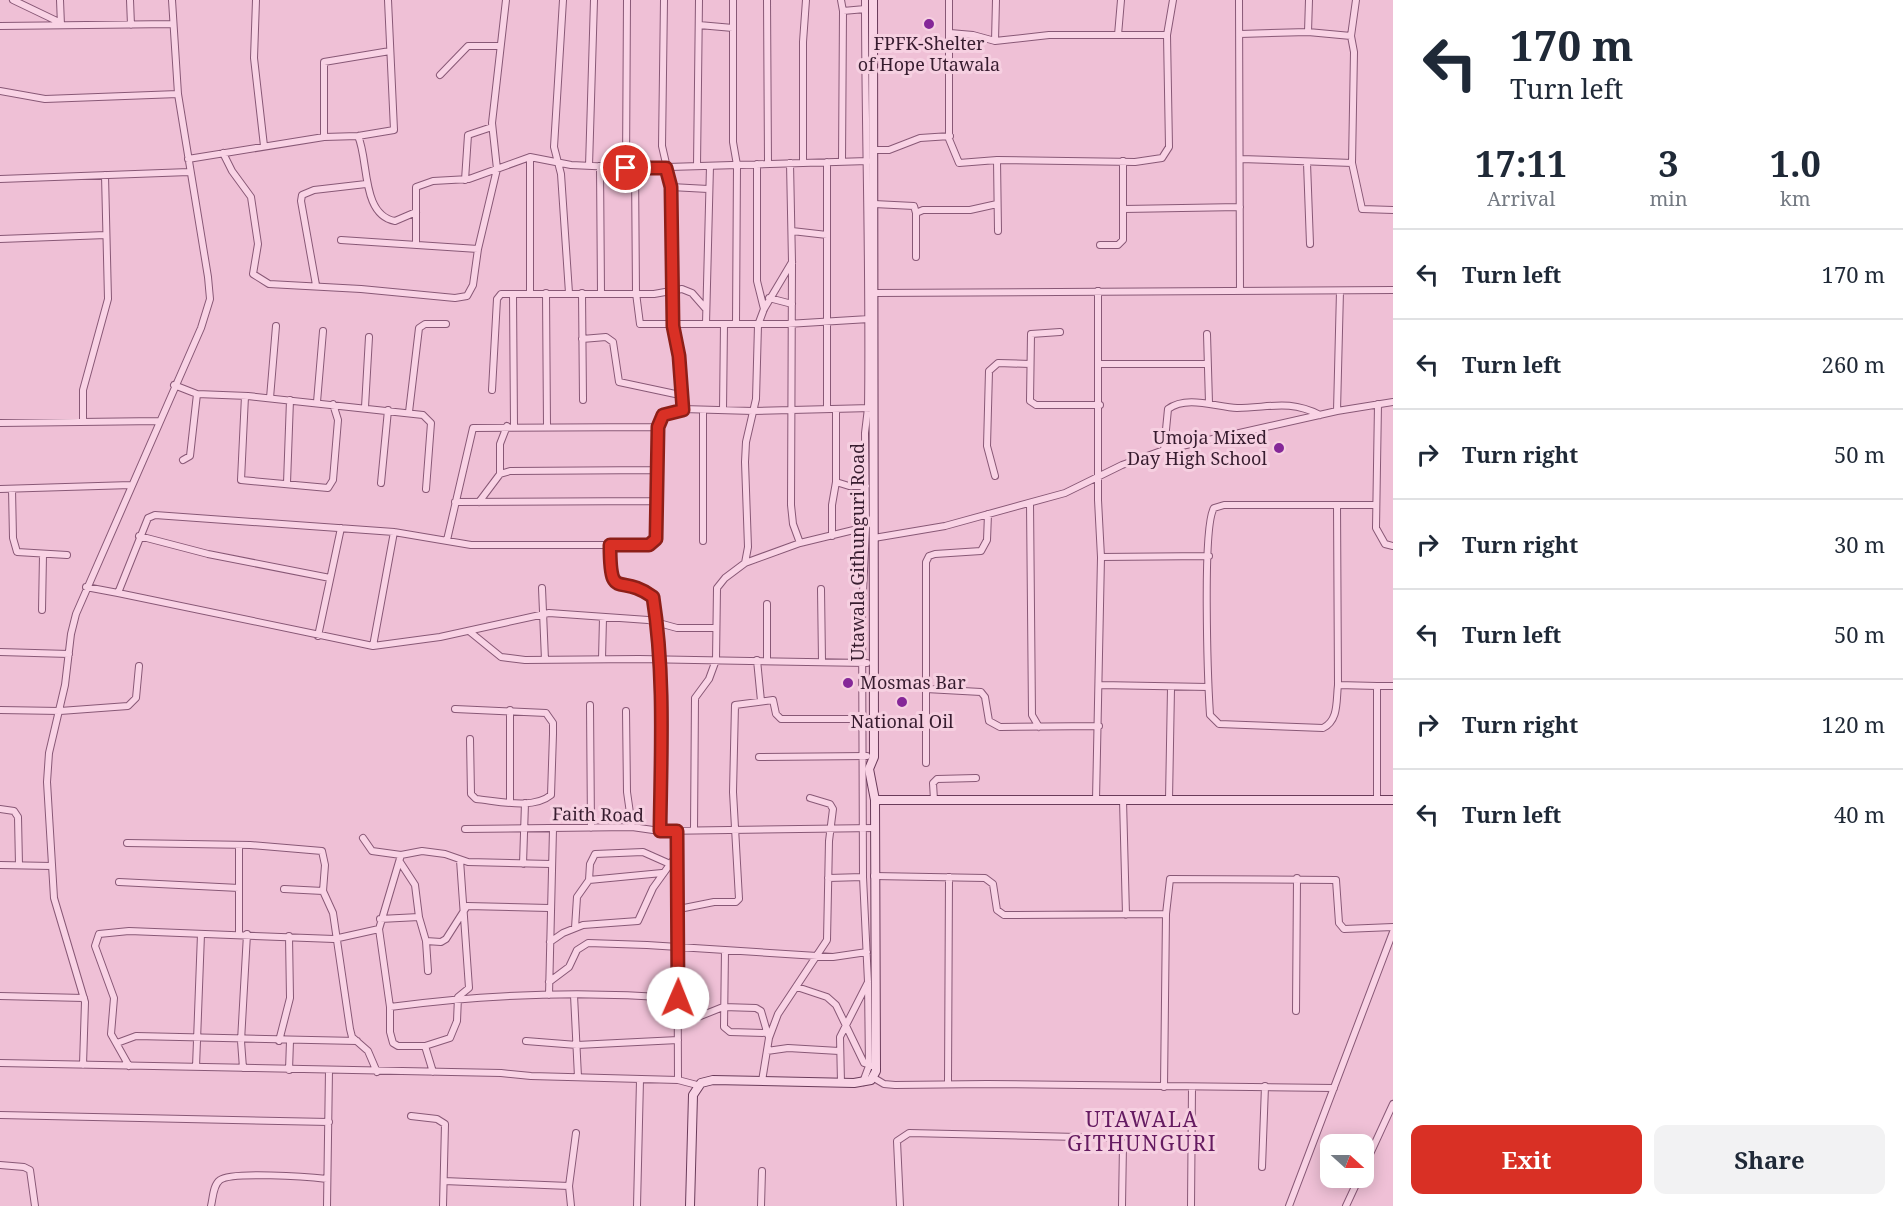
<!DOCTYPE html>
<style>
:root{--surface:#fff;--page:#f2f2f3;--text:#1f2937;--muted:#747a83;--line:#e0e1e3;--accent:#d93025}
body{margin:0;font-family:"Noto Serif",serif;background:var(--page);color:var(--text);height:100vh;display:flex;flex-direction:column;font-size:22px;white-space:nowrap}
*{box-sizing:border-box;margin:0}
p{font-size:20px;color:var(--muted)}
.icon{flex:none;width:33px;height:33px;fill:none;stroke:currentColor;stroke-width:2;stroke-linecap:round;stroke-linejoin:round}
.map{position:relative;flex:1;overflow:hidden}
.details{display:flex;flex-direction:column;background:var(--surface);width:510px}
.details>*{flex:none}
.hud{background:#fff;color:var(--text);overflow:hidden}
.needle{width:39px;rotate:111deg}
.buttons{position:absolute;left:1320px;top:1134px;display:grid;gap:12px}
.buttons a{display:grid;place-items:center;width:54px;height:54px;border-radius:12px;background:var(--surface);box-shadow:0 3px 15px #0003;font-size:30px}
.pin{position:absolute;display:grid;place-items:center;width:51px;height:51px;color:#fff;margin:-26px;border:3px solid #fff;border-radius:50%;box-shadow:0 2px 6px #0007}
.me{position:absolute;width:66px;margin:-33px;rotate:1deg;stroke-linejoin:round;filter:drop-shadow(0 0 4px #0008)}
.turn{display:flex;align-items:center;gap:21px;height:126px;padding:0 18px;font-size:27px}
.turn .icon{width:78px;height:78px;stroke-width:2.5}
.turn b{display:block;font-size:42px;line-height:51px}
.eta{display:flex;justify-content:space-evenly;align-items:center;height:102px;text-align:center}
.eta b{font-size:36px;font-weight:700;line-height:42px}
.primary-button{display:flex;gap:12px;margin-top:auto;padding:12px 18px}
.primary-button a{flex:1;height:69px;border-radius:12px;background:var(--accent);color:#fff;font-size:24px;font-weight:700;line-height:69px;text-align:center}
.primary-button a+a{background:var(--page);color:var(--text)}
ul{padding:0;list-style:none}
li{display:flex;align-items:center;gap:18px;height:90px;padding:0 18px;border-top:2px solid var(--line)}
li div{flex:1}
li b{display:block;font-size:22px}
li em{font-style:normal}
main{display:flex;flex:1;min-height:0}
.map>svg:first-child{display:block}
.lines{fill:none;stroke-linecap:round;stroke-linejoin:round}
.street-casing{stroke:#885876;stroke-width:8}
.secondary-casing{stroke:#6a3b5a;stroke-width:10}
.street{stroke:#f9d3e5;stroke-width:6}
.secondary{stroke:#f9d3e5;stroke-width:8}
.route-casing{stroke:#8d1f18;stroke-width:15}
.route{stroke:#d93025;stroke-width:10}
.poi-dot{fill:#852798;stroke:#f6d0e1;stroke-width:2}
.labels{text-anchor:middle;stroke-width:6;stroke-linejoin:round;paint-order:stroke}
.poi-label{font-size:18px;fill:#371c2f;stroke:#f6d0e1}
.street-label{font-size:18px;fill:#371c2f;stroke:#f6d0e1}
.quarter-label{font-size:21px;letter-spacing:1.5px;fill:#651b61;stroke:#f6d0e1}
</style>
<main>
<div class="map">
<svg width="1393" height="1206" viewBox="0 0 1393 1206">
<rect width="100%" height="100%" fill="#efc0d6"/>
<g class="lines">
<g class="street-casing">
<path id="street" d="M13 0 61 23
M60 0 61 25
M130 0 131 25
M256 0 254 58 264 146
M563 0 554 147 561 174 569 293
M664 0 662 146 671 185 673 326 679 356 683 409
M733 0V142L737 165 736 324
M767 0 768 163
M841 0 843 11
M949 0V139L959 163 997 160 1135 162 1162 158 1169 147 1167 35 1173 0
M1239 0 1240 291
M1356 0 1351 36 1354 52 1352 163 1362 209 1393 210
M699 25 733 28
M0 26 173 24
M1308 32 1309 0
M950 33 973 35 995 41 1049 35H1167
M1240 34 1308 32 1351 36
M1118 35 1121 0
M995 41 996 0
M440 75 468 46H500
M0 91 45 99 178 94
M358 136C369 160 361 215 395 221L416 212
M324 137V62L390 51
M874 150H889L920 138 950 136
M223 153 232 171 251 197 258 244 253 274 269 284 361 289 455 298 467 296 473 285 478 249 497 169 492 123 506 0
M530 157V293
M188 159 324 137 358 136 394 130 388 0
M1241 159 1352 163
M997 160 998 231
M842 161 843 11 865 9
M827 162V409
M790 163 792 262 791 505 793 524 800 543
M803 163V42L806 0
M1307 163 1310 244
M757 164V281L764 309
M589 166 594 0
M600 166 601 293
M697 166 699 0
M626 168 627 0
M635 168 636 293 640 324H787L869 319
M0 179 189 172
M465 180 468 135 492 127
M671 187 708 189
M874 204 914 206 916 213 923 210H970L997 204
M1124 209 1240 207
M792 231 827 235
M0 239 106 235
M341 240 478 249
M416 244V187L433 181 469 179 530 157 571 165 635 168 868 161
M1100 245H1118L1123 240V161
M916 257V213
M316 285 301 201 302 195 314 190 366 184
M546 293 547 426
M582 293 583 400
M875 293 1393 290
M513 294 514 426
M769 298 792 304
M706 324 710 166
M1060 332 1031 334 1030 401 1036 405H1100
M1207 334 1209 403
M582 339 606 337 613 342 619 382 680 395
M1100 364H1206
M174 385 197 394 248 396 423 415 431 423 426 489
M492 390 497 299 501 294H654L682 289 692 293 706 309
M245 396 241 480 328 488 333 480 338 420 333 404
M270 398 276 326
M317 402 323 331
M1378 404 1376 528 1385 544 1393 546
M365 407 369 337
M836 409V482L849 486H866
M723 410 724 324
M1337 411 1340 291
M409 412 419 328 425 324H446
M83 422V390L108 299 105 175
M0 423 159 421
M1164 450 1168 409C1187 395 1216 407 1237 408 1269 408 1288 399 1320 415
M183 460 190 456 197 394
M500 474 510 471 657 470
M995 476 987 446 989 371 998 363 1030 364
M287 483 290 400
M381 483 388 410
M0 489 131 485
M12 489 13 538 17 552 67 555
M455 502 657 501
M479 502 500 474V444L507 426
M1030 503 1032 715 1039 727
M1337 505 1338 685
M1375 505H1224L1214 508C1202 526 1208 684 1210 715L1219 724 1323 728C1339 720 1336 701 1338 685L1377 686V801
M139 536 208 554 330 578
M832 536V505L836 482
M874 538 945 526 1065 493 1122 465 1164 450 1337 411 1393 402
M447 540 473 428 658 427
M703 541V410
M610 545 612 580 653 597C666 674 661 753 660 831
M1101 557 1209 556
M745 563 800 543 866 527
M86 587 118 593 148 518 155 515 394 532 471 545H649L656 539 658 427 663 415 683 409 753 411 871 408
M542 588 545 660
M821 589 822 661
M118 593 373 646 440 637 549 613 648 620 677 628H715
M767 604V660
M42 610 43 555
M469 631 501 657 525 660 639 659 867 663
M318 636 341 528
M373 646 394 532
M0 652 69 654
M602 659 603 618
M757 660 761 701
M1100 685 1208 687
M1377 686H1393
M926 689V562L929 556 935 554 981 551 987 540 988 514
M590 705 591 828
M455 709 546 713 553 723V734L551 795C533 810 498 801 476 799L471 794 470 739
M0 710 60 711 128 706 136 698 139 666
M510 710V802
M626 711 627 792 632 827
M759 757 867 756
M926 763V689L981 692 985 697 989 721 1000 727 1099 726
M934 800 933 783 937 779 976 778
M1096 800 1101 557 1098 500V291
M1123 800 1126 915
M1169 800 1171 688
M0 809 14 811 18 817 19 865
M465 829 632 827 660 831 875 828
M694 830 695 698 709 679 716 660 717 588 725 578 745 563 748 547 745 462 746 442 756 399 758 325 764 309 792 262
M677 831 678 1080
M363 838 372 851 401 855 422 851 445 854 468 862 551 864
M127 843 250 845 322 851 325 865 323 891 333 913 350 1029 352 1037 368 1051 377 1072
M401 855 379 929 390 1007V1032L393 1043 398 1046H425L433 1072
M400 862 415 885 419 917 426 941 428 971
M523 864 525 803
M0 865 52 866
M874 876 985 878 993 884 997 910 1004 915 1166 914 1164 1087
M828 878 863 877
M589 880 590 864 595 854 643 852 670 864
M119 882 239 888
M284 889 323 891
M679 909 714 902H736L739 899 733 792 735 705 773 700 776 714 781 719H873
M1166 914 1170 879 1336 880 1339 923 1344 929 1393 927
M380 919 419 917
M575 928 577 897 589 880 662 873
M239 934V845
M426 941 441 942 446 939 467 906 549 908
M550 942 563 933 583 925 638 921 653 888 676 856
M725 950 724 1027 730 1032 767 1033
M549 982 569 967 577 950 588 943 647 945 833 957 867 952
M797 987 827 997 836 1005 864 1063 876 1067
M549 995 553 829
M574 995 578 1077
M0 996 84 998
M390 1007C486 994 582 991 678 998
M1296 1011 1297 878
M678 1025 723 1007 756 1008 761 1011 768 1035
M279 1041 290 998 289 936
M526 1041 577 1045 678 1040
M117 1043 136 1036 357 1041
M425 1046 450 1038 457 1021 458 997 469 988 460 860
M767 1051 788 1048 839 1051
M0 1063 501 1073 531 1076 678 1080 697 1085
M83 1065 85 1002 54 898 47 782 49 753 65 685 71 634 76 614 201 328 210 299 208 277 178 94 172 0
M129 1066 111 1034 114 998 95 946 99 934 129 931 334 939 379 929
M196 1067 201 934
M243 1068 241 1041 247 934
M289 1070 290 1041
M874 1078 884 1084 895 1085 987 1084 1334 1088
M762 1081 769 1038 778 1014 827 940 829 841 833 809 830 804 810 798
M863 1082 869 1066 868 983
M841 1083 840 1037 868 982 863 877 862 615 866 527 865 433 868 408C870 271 865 136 865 0
M948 1084 949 877
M0 1115 329 1122
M411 1116 437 1119 445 1124 443 1206
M0 1165 24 1167 30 1170 35 1206
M1262 1167 1265 1086
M1364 1167 1393 1104
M444 1181 569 1186
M211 1206C213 1198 213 1185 220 1180 231 1171 309 1177 327 1179
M327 1206 329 1070
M571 1206 569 1186 576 1133
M637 1206 640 1080
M761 1206 762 1171
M900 1206 897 1141 909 1133 1119 1138 1123 1144 1122 1206
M1191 1206 1192 1087
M1289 1206 1393 932
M1346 1206 1359 1178"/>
</g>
<g class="secondary-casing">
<path id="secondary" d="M875 800H1393
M690 1206 693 1095 701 1083 713 1080 854 1083 871 1080 876 1071 875 800 869 769 874 757 873 0"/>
</g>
<use href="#street" class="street"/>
<use href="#secondary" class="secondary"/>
</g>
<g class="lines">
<g class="route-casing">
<path id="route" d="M626 168H666L671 187 673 326 679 356 683 410 663 415 658 427 656 539 649 545H610C610 604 619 572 653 597 665 674 661 753 660 831H677L678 998"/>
</g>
<use href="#route" class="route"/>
</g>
<g class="poi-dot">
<circle cx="929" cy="24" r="6"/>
<circle cx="1279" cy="448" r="6"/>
<circle cx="848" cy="683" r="6"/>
<circle cx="902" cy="702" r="6"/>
</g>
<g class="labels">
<g class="poi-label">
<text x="929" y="50">FPFK-Shelter<tspan x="929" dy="21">of Hope Utawala</tspan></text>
<text x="1267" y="444" text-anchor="end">Umoja Mixed<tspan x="1267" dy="21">Day High School</tspan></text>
<text x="860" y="689" text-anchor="start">Mosmas Bar</text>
<text x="902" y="728">National Oil</text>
</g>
<g class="street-label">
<text transform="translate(858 552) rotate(-90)" y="6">Utawala Githunguri Road</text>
<text transform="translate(598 815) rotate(1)" y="6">Faith Road</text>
</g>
<g class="quarter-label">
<text x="1142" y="1127">UTAWALA<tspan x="1142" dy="24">GITHUNGURI</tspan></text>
</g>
</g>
</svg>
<div class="buttons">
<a><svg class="needle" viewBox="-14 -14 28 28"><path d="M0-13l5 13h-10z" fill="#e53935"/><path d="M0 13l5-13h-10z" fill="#747a83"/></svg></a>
</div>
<div class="pin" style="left:626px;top:168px;background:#d93025"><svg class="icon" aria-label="arrive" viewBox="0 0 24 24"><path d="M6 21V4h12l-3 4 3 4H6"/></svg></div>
<svg class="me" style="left:678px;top:998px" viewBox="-20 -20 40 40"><circle r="19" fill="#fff"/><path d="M0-13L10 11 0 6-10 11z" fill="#d93025"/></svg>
</div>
<section class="details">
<div class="hud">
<div class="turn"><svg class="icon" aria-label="left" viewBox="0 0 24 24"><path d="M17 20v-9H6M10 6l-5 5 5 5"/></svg><div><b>170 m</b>Turn left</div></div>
</div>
<div class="eta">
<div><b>17:11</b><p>Arrival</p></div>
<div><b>3</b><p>min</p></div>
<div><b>1.0</b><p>km</p></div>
</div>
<ul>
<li><svg class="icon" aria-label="left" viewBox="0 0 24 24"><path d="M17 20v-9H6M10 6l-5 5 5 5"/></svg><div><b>Turn left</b></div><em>170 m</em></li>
<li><svg class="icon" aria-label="left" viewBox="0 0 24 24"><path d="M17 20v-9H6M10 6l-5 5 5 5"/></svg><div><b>Turn left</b></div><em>260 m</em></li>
<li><svg class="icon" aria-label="right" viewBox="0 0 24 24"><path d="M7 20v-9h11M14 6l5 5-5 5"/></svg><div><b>Turn right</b></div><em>50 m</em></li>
<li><svg class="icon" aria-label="right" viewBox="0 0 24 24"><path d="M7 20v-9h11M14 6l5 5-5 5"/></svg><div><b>Turn right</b></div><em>30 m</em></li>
<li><svg class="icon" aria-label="left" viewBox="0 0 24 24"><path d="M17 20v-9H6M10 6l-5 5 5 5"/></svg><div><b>Turn left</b></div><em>50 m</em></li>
<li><svg class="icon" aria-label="right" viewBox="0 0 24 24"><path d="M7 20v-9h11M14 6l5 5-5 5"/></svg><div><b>Turn right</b></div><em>120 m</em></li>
<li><svg class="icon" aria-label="left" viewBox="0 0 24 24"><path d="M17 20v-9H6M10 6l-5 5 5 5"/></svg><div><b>Turn left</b></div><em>40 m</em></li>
</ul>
<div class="primary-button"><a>Exit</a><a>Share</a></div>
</section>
</main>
